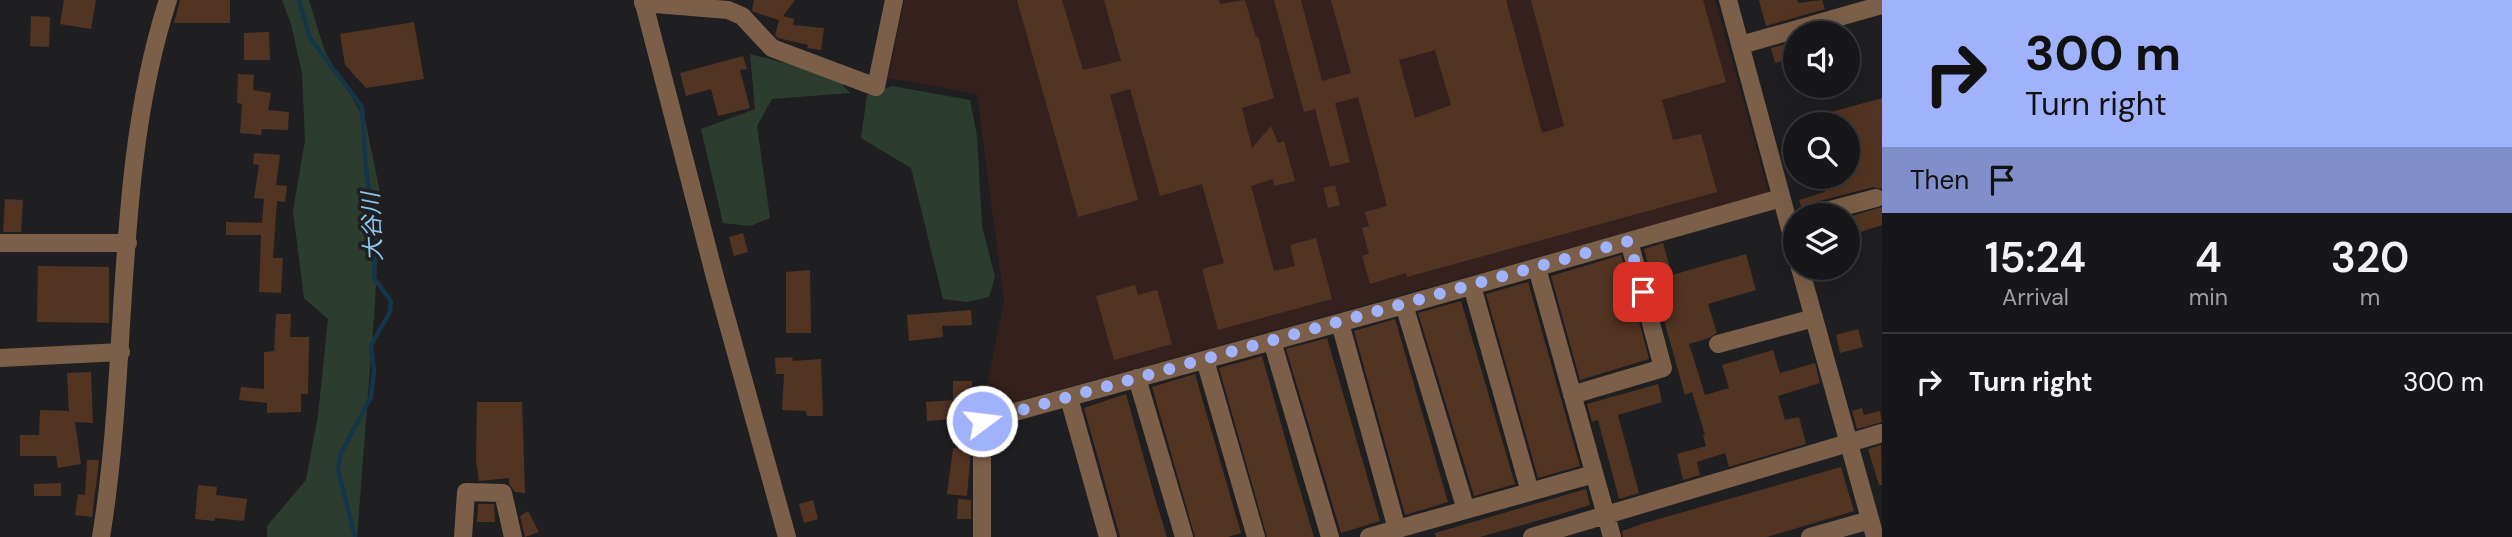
<!DOCTYPE html>
<meta charset="utf-8">
<style>
:root{--surface:#17171a;--page:#202023;--text:#f1f3f6;--muted:#9e9fa2;--line:#363639}
body{margin:0;font-family:"DM Sans","Noto Sans JP",sans-serif;background:var(--page);color:var(--text);height:100vh;display:flex;flex-direction:column;font-size:26px;white-space:nowrap}
*{box-sizing:border-box;margin:0}
p{font-size:23px;color:var(--muted)}
.icon{flex:none;width:38px;height:38px;fill:none;stroke:currentColor;stroke-width:2;stroke-linecap:round;stroke-linejoin:round}
.map{position:relative;flex:1;overflow:hidden}
.sheet{display:flex;flex-direction:column;background:var(--surface);width:630px}
.sheet>*{flex:none}
.top-card{background:#a1b2fd;color:#111;overflow:hidden}
.buttons{position:absolute;left:1783px;top:21px;display:grid;gap:14px}
.buttons a{display:grid;place-items:center;width:77px;height:77px;border-radius:50%;background:var(--surface);box-shadow:0 7px 28px #0002,0 0 0 2px var(--line);font-size:35px}
.pin{position:absolute;display:grid;place-items:center;width:60px;height:60px;color:#fff;margin:-30px;border-radius:14px;box-shadow:0 4px 10px #0006}
.me{position:absolute;width:77px;margin:-38px;rotate:75deg;stroke-linejoin:round;filter:drop-shadow(0 0 5px #0008)}
.turn{display:flex;align-items:center;gap:24px;height:147px;padding:0 28px;font-size:32px}
.turn .icon{width:91px;height:91px;stroke-width:2.5}
.turn b{display:block;font-size:49px;line-height:60px}
.then{display:flex;align-items:center;height:66px;padding:0 28px;background:#0003;gap:14px;font-size:26px}
.eta{display:flex;justify-content:space-evenly;align-items:center;height:119px;text-align:center}
.eta b{font-size:42px;font-weight:600;line-height:49px}
ul{padding:0;list-style:none}
li{display:flex;align-items:center;gap:21px;height:98px;padding:0 28px;border-top:2px solid var(--line)}
li div{flex:1}
li b{display:block;font-size:26px}
li em{font-style:normal}
main{display:flex;flex:1;min-height:0}
.map>svg:first-child{display:block}
.industrial{fill:#34211d}
.green{fill:#2c3d2f}
.lines{fill:none;stroke-linecap:round;stroke-linejoin:round}
.stream{stroke:#153649;stroke-width:4.5}
.building{fill:#523422;fill-rule:evenodd}
.minor{stroke:#7b5f48;stroke-width:18}
.tertiary{stroke:#7b5f48;stroke-width:18}
.route{stroke:#a1b2fd;stroke-width:12;stroke-dasharray:0 21.6}
.labels{text-anchor:middle;stroke-width:7;stroke-linejoin:round;paint-order:stroke}
.water-label{font-size:23px;font-style:italic;fill:#8cc7ee;stroke:#1f1f22}
</style>
<main>
<div class="map">
<svg width="1882" height="537" viewBox="0 0 1882 537">
<rect width="100%" height="100%" fill="#1f1f22"/>
<path class="industrial" d="M904 0H1715L1769 193 982 411 1004 301 977 94 888 78Z"/>
<path class="green" d="M282 0H309L325 52 365 120 380 192 375 304 357 537H267V526L306 480 318 415 328 319 304 298 293 211 305 140 302 73 291 24Z
M750 54 800 67 839 81 850 93 772 99 757 126 770 218 750 226 723 223 701 129 755 109Z
M892 86 970 100 977 136 982 226 995 277 989 297 967 302 943 299 911 168 861 138 867 95Z"/>
<g class="lines">
<path class="stream" d="M299 0 310 38 362 107 366 168 375 236 374 278 391 301 390 312 371 345 374 371 371 397 340 455 338 470 355 537"/>
</g>
<path class="building" d="M64 0H96L91 29 60 24Z
M180 0H230V23H174Z
M754 0H795L783 16 794 19 793 25 824 28 821 50 807 48 808 45 778 38 775 35 779 20 754 12 752 10Z
M1017 0H1062L1083 70 1121 61 1104 0H1219L1220 4 1245 0 1256 37 1258 36 1274 98 1242 108 1252 148 1271 126 1278 143 1284 141 1295 181 1274 186 1273 179 1251 186 1274 271 1295 266 1290 245 1316 238 1332 299 1218 330 1202 269 1224 263 1202 184 1160 196 1130 89 1110 95 1138 200 1078 217Z
M1274 0H1301L1322 81 1351 73 1331 0H1506L1542 133 1564 126 1531 0H1703L1726 82 1662 100 1673 140 1701 134 1717 192 1407 277 1406 273 1370 284 1362 256 1369 254 1362 228 1369 226 1365 212 1387 206 1358 97 1335 103 1350 162 1330 167 1315 109 1304 112ZM1435 50 1451 105 1415 118 1399 60Z
M1759 0H1797L1798 3 1822 0 1825 9 1766 26Z
M31 16 50 17 49 47 30 46Z
M414 22 424 79 366 88 345 65 340 34Z
M269 32 270 60H244V33Z
M1794 42 1796 57 1775 63 1771 48Z
M743 56 747 69 740 70 750 108 718 116 711 89 686 96 680 73Z
M238 74 254 75 253 90 271 93 268 110 289 112 288 130 262 129 261 135 240 133 242 104 237 103Z
M1882 98V189L1873 187 1808 204 1802 209 1799 200 1825 192 1821 177H1848V124H1799V121Z
M254 153 280 155 276 185 287 186 285 202 277 201 273 258H283L281 293 259 292 261 235H226V222L262 223 264 199 254 198 259 165 253 164Z
M1335 185 1340 205 1328 208 1323 188Z
M5 199 23 200 21 232H3Z
M1882 207V225L1848 236V217Z
M743 233 748 252 734 256 729 237Z
M1663 243 1672 275 1746 254 1756 290 1708 304 1717 333 1709 338 1689 344 1705 395 1729 388 1722 365 1773 350 1780 373 1815 363 1820 383 1778 396 1785 420 1799 417 1806 444 1729 467 1725 453 1697 462 1700 475 1683 480 1677 454 1706 446 1703 436 1705 435 1692 392 1685 395 1644 249Z
M1621 255 1649 359 1580 380 1551 276Z
M38 266 109 267V323L37 322Z
M810 270 811 333H786V272Z
M1528 282 1580 466 1538 478 1486 294Z
M1135 285 1138 295 1157 290 1172 344 1114 360 1096 296Z
M1461 301 1515 484 1474 496 1418 313Z
M971 310 972 325 942 326 943 337 909 341 907 315Z
M276 314H291L290 337H309L308 394H301V412L267 413V403L239 400 241 387 264 389V352L274 351Z
M1395 319 1448 502 1405 515 1354 331Z
M1858 329 1863 347 1840 353 1836 335Z
M1327 338 1380 521 1341 533 1286 349Z
M1262 356 1290 456 1314 537H1267L1219 368Z
M792 357 793 361 821 359 823 416H807L806 411 782 410 784 374H776L775 358Z
M91 372 93 423 75 422 81 464 58 468 56 456H20V435H39L40 410 69 411 67 373Z
M1195 374 1241 533 1228 537H1195L1152 387Z
M953 381H972V395H967L968 418 927 421 926 402 953 400Z
M1658 384 1662 402 1618 415 1639 493 1619 499 1598 420 1592 422 1587 404Z
M1126 394 1155 498 1167 537H1120L1084 408Z
M477 402H522L525 493 515 492 509 484V478L479 481 476 460Z
M1862 408 1864 415 1880 411 1882 422 1857 429 1852 411Z
M1881 445 1882 485H1879L1868 449Z
M953 448 971 449 967 496 947 494Z
M87 460H99L92 517 75 515 78 494 85 495Z
M1841 467 1854 511 1767 537H1623L1622 531 1645 523Z
M61 483V496H34V484Z
M198 485 217 487 216 495 247 499 244 521 215 518 214 521 195 519Z
M1586 489 1590 505 1561 514 1480 537H1436L1435 533Z
M958 499 971 500V519H957Z
M813 500 818 519 804 523 799 504Z
M478 504H494L495 522H477Z
M528 511 539 532 525 537 520 516Z"/>
<g class="lines">
<path class="minor" d="M643 3 728 10 742 16 772 48 876 87 894 0
M1741 45 1882 5
M1811 215 1876 198
M0 243H128
M1537 268 1612 537
M1472 286 1530 492
M1404 305 1466 510
M1340 323 1397 529
M1272 341 1330 537
M1718 344 1814 318
M0 358 121 352
M1205 360 1256 537
M1137 378 1184 537
M1572 395 1663 368 1629 241
M1069 398 1108 537
M463 537 466 492 503 493 513 537
M982 537V421L1404 305 1781 198
M1369 537 1594 474
M1532 537 1882 433
M1810 537 1870 520"/>
<path class="tertiary" d="M643 0 716 281 787 537
M1728 0 1796 251
M1800 268 1875 537
M101 537C130 361 113 169 168 0"/>
</g>
<g class="lines">
<path class="route" d="M982 421 1629 241 1643 292"/>
</g>
<g class="labels">
<g class="water-label">
<text transform="translate(372 227) rotate(-93)" y="8">大谷川</text>
</g>
</g>
</svg>
<div class="buttons">
<a><svg class="icon" aria-label="sound" viewBox="0 0 24 24"><path d="M4 9h4l5-4v14l-5-4H4zM17 9q2 3 0 6"/></svg></a>
<a><svg class="icon" aria-label="search" viewBox="0 0 24 24"><circle cx="10" cy="10" r="6"/><path d="M15 15l6 6"/></svg></a>
<a><svg class="icon" aria-label="layers" viewBox="0 0 24 24"><path d="M12 4l9 5-9 5-9-5zM3 14l9 5 9-5"/></svg></a>
</div>
<div class="pin" style="left:1643px;top:292px;background:#d93025"><svg class="icon" aria-label="arrive" viewBox="0 0 24 24"><path d="M6 21V4h12l-3 4 3 4H6"/></svg></div>
<svg class="me" style="left:982px;top:421px" viewBox="-20 -20 40 40"><circle r="17" fill="#a1b2fd" stroke="#fff" stroke-width="3"/><path d="M0-11L8 9 0 5-8 9z" fill="#fff"/></svg>
</div>
<section class="sheet">
<div class="top-card">
<div class="turn"><svg class="icon" aria-label="right" viewBox="0 0 24 24"><path d="M7 20v-9h11M14 6l5 5-5 5"/></svg><div><b>300 m</b>Turn right</div></div>
<div class="then">Then<svg class="icon" aria-label="arrive" viewBox="0 0 24 24"><path d="M6 21V4h12l-3 4 3 4H6"/></svg></div>
</div>
<div class="eta">
<div><b>15:24</b><p>Arrival</p></div>
<div><b>4</b><p>min</p></div>
<div><b>320</b><p>m</p></div>
</div>
<ul>
<li><svg class="icon" aria-label="right" viewBox="0 0 24 24"><path d="M7 20v-9h11M14 6l5 5-5 5"/></svg><div><b>Turn right</b></div><em>300 m</em></li>
</ul>
</section>
</main>
